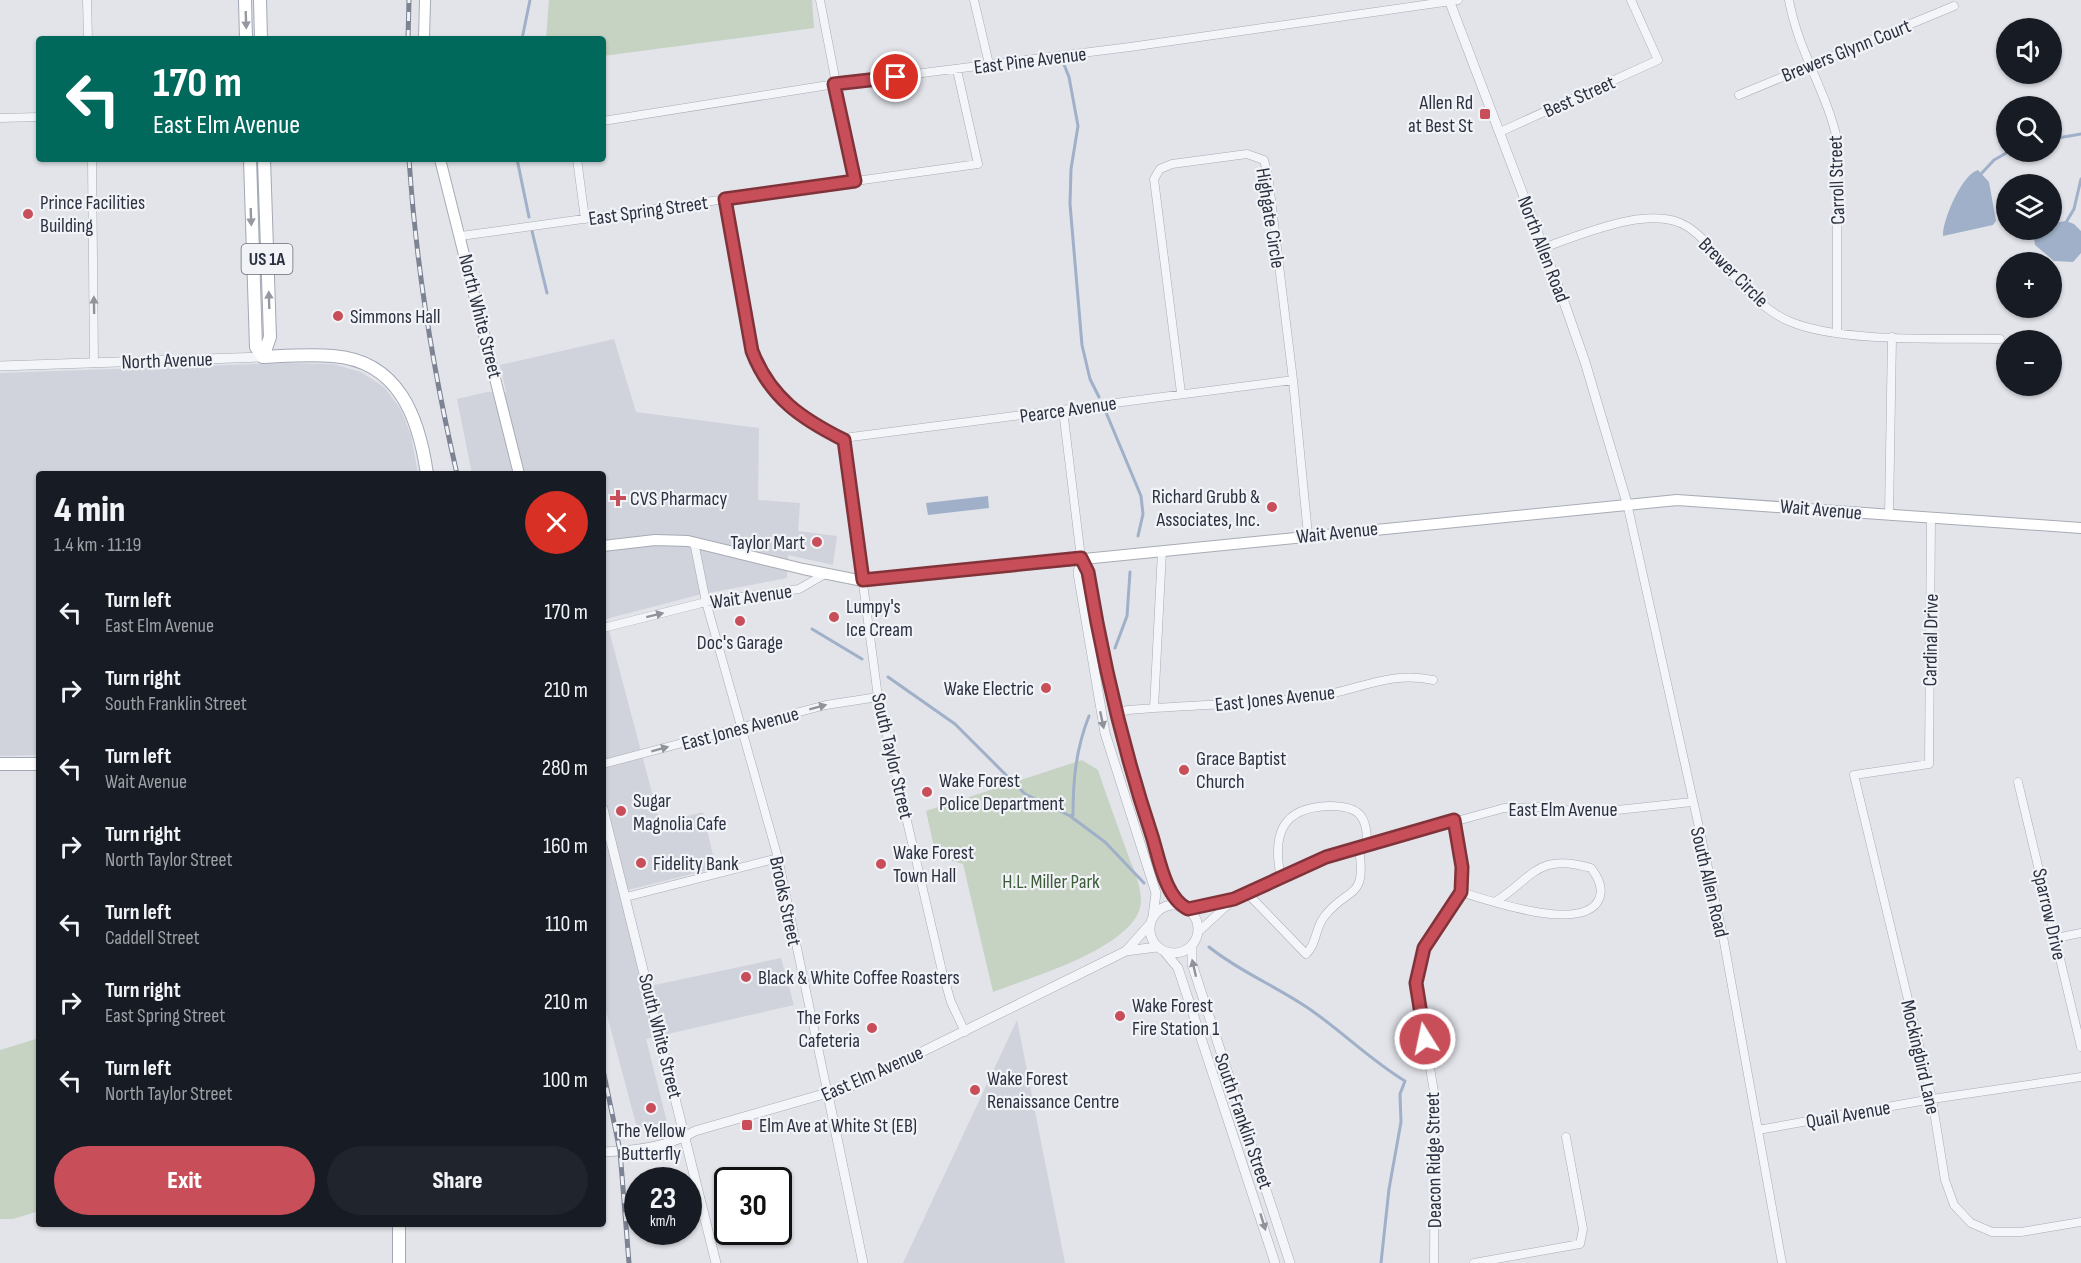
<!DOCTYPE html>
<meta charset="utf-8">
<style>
:root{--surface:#171b24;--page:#20242c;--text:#f1f3f6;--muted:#9ea1a6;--accent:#c84e59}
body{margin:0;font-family:"Sofia Sans Condensed",sans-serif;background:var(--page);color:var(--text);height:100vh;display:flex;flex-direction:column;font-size:22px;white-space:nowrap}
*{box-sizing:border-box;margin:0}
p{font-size:20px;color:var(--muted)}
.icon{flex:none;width:33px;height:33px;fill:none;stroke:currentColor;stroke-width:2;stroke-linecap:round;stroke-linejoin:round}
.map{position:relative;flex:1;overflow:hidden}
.details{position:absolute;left:36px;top:471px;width:570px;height:756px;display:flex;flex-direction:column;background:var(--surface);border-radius:6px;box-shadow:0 2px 4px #0004}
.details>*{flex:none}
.guide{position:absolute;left:36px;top:36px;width:570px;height:126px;border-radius:6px;box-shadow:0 2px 4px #0004;background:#00695c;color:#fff;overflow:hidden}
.controls{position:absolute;left:1996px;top:18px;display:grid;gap:12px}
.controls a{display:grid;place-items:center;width:66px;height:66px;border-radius:50%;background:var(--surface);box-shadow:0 2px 4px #0004;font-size:30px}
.speed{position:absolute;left:624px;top:1167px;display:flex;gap:12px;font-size:30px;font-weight:700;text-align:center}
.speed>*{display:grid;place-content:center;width:78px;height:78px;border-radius:50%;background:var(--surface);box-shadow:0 2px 4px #0004;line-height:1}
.speed small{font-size:15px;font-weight:400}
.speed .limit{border:3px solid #111;border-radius:9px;background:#fff;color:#111}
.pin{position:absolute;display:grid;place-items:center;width:51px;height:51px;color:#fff;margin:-26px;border:3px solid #fff;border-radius:50%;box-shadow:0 2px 6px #0007}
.me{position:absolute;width:66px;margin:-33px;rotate:350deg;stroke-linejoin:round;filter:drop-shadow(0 0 4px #0008)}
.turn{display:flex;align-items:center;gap:21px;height:126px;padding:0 18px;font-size:27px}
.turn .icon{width:78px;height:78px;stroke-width:2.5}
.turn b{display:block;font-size:42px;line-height:51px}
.round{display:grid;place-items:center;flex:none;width:63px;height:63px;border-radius:32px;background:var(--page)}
.summary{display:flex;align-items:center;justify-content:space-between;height:102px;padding:0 18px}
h1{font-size:36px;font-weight:800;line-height:45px}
.cta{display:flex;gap:12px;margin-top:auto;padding:12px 18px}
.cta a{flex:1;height:69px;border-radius:36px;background:var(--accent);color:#fff;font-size:24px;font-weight:800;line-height:69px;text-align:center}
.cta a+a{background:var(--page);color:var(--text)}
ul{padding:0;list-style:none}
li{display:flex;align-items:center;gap:18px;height:78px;padding:0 18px}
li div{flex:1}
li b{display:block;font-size:22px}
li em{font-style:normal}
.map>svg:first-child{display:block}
.built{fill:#d0d3db}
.green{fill:#c6d3c3}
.water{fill:#9fb0c8}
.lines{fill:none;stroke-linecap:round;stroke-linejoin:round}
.stream{stroke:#9fb0c8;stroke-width:3}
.minor-casing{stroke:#a7abb4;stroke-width:9}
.tertiary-casing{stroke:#a7abb4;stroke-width:10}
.secondary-casing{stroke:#a7abb4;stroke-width:12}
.primary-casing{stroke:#a2a8b5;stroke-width:14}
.minor{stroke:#f4f5f8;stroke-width:8}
.tertiary{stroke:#f4f5f8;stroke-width:9}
.secondary{stroke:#fff;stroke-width:10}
.primary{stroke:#fff;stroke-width:12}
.rail-casing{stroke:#7c8392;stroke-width:5}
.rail{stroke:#f1f3f7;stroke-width:3;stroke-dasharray:9;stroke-linecap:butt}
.oneway{fill:#9598a0}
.oneway2{fill:#90939c}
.route-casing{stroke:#82333a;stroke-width:15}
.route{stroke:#c84e59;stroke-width:10}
.poi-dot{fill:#c84e59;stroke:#f1f3f7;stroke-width:2}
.labels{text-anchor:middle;stroke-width:4.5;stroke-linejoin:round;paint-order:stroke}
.shield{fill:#f1f3f7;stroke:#666b78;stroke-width:1.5}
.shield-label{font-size:18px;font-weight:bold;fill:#2b3141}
.street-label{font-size:20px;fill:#2b3141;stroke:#f1f3f7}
.poi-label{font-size:20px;fill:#2b3141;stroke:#f1f3f7;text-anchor:start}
.park-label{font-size:20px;fill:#3d5c39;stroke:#f1f3f7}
</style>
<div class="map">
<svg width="2081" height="1263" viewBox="0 0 2081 1263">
<rect width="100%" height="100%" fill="#e2e4ea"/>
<path class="built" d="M614 339 636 412 759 428 758 500 800 503 798 531 837 536 833 565 788 555 787 578 698 595 606 619 660 823 703 812 716 868 620 892 645 987 781 958 794 1005 646 1039 667 1122 637 1128 603 1000V474H472L457 399 487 392H506L500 365Z
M286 363 333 364 361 372 384 387 400 408 411 435 418 474H39V755L0 756V373Z
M1017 1020 1065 1263H903Z"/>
<path class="green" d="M549 0H812L814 28 603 56V39H546Z
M1082 760 1098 770C1107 797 1117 824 1127 852 1132 867 1141 884 1141 900 1142 946 1029 978 993 992L963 864 936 856 926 811Z
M39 1038V1211L13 1219H0V1050Z"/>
<path class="water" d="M1978 170 1989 182 1996 221 1993 225 1943 236C1942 221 1962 174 1978 170Z
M2066 221 2074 224 2081 231V253L2073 262 2054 261 2035 245 2033 230H2052V223Z
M988 496 989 508 928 515 926 503Z"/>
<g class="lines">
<path class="stream" d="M522 39 530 0
M1061 57 1069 77 1078 126 1071 169 1070 204 1082 345 1090 379 1099 397
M2052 139 2081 134
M517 159 529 217
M1980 175 1994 160 2008 152
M2065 224 2074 209 2081 179
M532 231 547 293
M1105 410 1141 496 1143 514 1138 536
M812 629 862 659
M1115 648 1127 616 1130 572
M888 677 955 724 1025 794 1070 816 1105 842 1144 883
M1070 816 1073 815C1073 779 1076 749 1089 716
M1209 947C1240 972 1276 986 1308 1008 1342 1031 1370 1060 1405 1081L1400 1094 1401 1122 1389 1189 1381 1263"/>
<g class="minor-casing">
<path id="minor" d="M87 0 88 39
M820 0 855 181
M974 0 989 64
M1789 0C1798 51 1826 90 1837 139V332
M1739 95 1954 6
M0 118 39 117
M603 121 835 84 1130 47 1458 0
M1500 132 1658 60 1631 0
M92 159 94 363
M577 159 585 219
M725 199 752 351C770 398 802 419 844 440
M461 236 978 164 957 70
M1543 248C1581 235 1651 203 1688 227 1708 240 1719 260 1734 277 1750 294 1770 314 1791 322 1843 343 1942 338 2000 339
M1181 393 1154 179 1160 169 1172 164 1247 154 1264 160 1268 175 1293 380 1308 535
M1063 410 1081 558
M844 440 878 697 942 971 951 1002 965 1032
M844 440 851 437 1293 380
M1627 503 1722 931 1782 1263
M1889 514 1892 337
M1931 517 1929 764 1854 775 1932 1099 1945 1180 1954 1205 1971 1223 1992 1232H2021L2081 1222
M694 542 706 602 778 858 828 1095
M603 628 706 602 799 589 825 574
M1154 708 1162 551
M1115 713 1128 710C1189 705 1251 704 1312 697 1356 692 1388 670 1433 680
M603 764 826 705 878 697
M2018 782 2081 1047
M1281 878C1272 835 1281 807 1330 806 1340 806 1353 807 1360 815 1367 823 1367 836 1367 846
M1461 892C1487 900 1584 934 1599 899 1604 888 1598 877 1591 868 1537 852 1533 878 1495 902
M1247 893 1306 954C1317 944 1315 928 1324 917 1348 885 1367 902 1359 848
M626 897 778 858
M1188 909 1234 899 1326 857 1504 808 1540 807 1589 813 1692 802
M1198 932 1233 900
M2056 938 2081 933
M1758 1130 1932 1099 2081 1077
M1434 1263 1435 1098 1416 983 1424 948 1461 892 1462 867 1454 820
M1474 1263 1580 1244 1583 1229 1566 1137"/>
</g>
<g class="tertiary-casing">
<path id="tertiary" d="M1449 0 1564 302 1585 362 1627 503
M0 366 263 357
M1081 558 1078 573 1105 733 1156 893 1153 916
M1081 559 1088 572C1103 659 1120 743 1149 826 1158 854 1164 883 1182 906
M603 809 716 1263
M1150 929a24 24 0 1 1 48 0a24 24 0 1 1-48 0Z
M1192 945V964L1290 1263
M1126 951 1157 947
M1164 951 1178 968 1275 1263
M828 1095 863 1263
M603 1152C633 1151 669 1147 695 1131L855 1085 1126 951 1150 924"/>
</g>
<g class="secondary-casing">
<path id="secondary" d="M424 39 425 0
M440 159 519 474
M603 546 655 540 688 541 803 569 863 581 1677 500 2081 528"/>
</g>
<g class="primary-casing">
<path id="primary" d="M245 0 246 39
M260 0 261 39
M250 159 256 347 263 357
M263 357C286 356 310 354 333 356 399 361 419 418 427 474
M263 357 270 337 264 159
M0 764H39
M399 1224V1263"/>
</g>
<use href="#minor" class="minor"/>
<use href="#tertiary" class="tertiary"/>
<use href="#secondary" class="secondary"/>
<use href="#primary" class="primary"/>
<g class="rail-casing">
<path id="rail" d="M408 39 409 0
M409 159C416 266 433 370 457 474
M603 1070 620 1151 629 1263"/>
</g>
<use href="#rail" class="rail"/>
</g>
<defs><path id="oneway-solid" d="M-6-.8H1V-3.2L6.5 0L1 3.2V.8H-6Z" transform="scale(1.5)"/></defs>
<g class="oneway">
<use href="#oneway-solid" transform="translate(246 20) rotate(88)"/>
<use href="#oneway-solid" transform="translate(251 217) rotate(88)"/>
<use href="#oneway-solid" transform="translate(269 300) rotate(-92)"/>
</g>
<g class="oneway2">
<use href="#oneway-solid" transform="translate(94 305) rotate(-91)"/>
<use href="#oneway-solid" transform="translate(655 615) rotate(-14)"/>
<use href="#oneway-solid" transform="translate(818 707) rotate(-15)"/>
<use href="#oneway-solid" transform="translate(1102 720) rotate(78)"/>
<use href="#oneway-solid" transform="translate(660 749) rotate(-15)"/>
<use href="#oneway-solid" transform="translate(1194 968) rotate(-103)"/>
<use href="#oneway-solid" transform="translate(1263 1222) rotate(73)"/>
</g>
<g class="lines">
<g class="route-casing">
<path id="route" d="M896 77 834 84 855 181 725 199 752 351C770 398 802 419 844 440L863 580 1081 558 1088 572C1103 663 1123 749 1152 836 1159 858 1165 898 1188 909L1234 899 1326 857 1454 820 1462 867 1461 892 1424 948 1416 983 1425 1039"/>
</g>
<use href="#route" class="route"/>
</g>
<g class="poi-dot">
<rect x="1479" y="108" width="12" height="12" rx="3"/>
<circle cx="28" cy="214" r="6"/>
<circle cx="338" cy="316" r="6"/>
<path d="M615 489h6v6h6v6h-6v6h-6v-6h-6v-6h6z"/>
<circle cx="1272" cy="507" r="6"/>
<circle cx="817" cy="542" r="6"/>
<circle cx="834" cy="617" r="6"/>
<circle cx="740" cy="621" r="6"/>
<circle cx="1046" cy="688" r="6"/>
<circle cx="1184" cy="770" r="6"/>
<circle cx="927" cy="792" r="6"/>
<circle cx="621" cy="811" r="6"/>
<circle cx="641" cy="863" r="6"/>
<circle cx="881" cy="864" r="6"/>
<circle cx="746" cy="977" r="6"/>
<circle cx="1120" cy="1016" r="6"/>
<circle cx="872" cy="1028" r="6"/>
<circle cx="975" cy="1090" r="6"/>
<circle cx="651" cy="1108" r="6"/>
<rect x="741" y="1119" width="12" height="12" rx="3"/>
</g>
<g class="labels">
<rect class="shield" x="241.5" y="244" width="51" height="30" rx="4.5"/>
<g class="shield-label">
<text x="267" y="265">US 1A</text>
</g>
<g class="street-label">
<text transform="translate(1846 50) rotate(-22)" y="7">Brewers Glynn Court</text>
<text transform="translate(1030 60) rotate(-7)" y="7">East Pine Avenue</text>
<text transform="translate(1579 96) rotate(-24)" y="7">Best Street</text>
<text transform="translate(1836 180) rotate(-92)" y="7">Carroll Street</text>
<text transform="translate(648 210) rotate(-8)" y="7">East Spring Street</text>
<text transform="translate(1271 218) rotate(81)" y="7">Highgate Circle</text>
<text transform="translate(1544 249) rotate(69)" y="7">North Allen Road</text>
<text transform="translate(1734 272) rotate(45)" y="7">Brewer Circle</text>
<text transform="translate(481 316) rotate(76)" y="7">North White Street</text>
<text transform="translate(167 360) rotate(-2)" y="7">North Avenue</text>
<text transform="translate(1068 409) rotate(-8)" y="7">Pearce Avenue</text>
<text transform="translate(1821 509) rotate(5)" y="7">Wait Avenue</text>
<text transform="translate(1337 532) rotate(-6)" y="7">Wait Avenue</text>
<text transform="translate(751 596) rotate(-8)" y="7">Wait Avenue</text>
<text transform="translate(1930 640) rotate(-89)" y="7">Cardinal Drive</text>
<text transform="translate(1275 698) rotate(-6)" y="7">East Jones Avenue</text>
<text transform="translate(740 728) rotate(-15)" y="7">East Jones Avenue</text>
<text transform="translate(893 756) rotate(77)" y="7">South Taylor Street</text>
<text x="1563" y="816">East Elm Avenue</text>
<text transform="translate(1710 882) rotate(77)" y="7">South Allen Road</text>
<text transform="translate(786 901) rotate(78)" y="7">Brooks Street</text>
<text transform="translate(2050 914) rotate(77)" y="7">Sparrow Drive</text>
<text transform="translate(661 1036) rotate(76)" y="7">South White Street</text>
<text transform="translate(1921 1057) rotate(77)" y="7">Mockingbird Lane</text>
<text transform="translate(872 1073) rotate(-24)" y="7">East Elm Avenue</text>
<text transform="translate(1848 1114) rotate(-10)" y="7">Quail Avenue</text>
<text transform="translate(1244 1121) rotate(71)" y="7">South Franklin Street</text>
<text transform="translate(1433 1160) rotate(-91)" y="7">Deacon Ridge Street</text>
</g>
<g class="poi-label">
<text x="1473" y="109" text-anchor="end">Allen Rd<tspan x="1473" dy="23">at Best St</tspan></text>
<text x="40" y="209">Prince Facilities<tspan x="40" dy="23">Building</tspan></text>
<text x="350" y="323">Simmons Hall</text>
<text x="1260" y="503" text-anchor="end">Richard Grubb &amp;<tspan x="1260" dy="23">Associates, Inc.</tspan></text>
<text x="630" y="505">CVS Pharmacy</text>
<text x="805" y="549" text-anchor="end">Taylor Mart</text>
<text x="846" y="613">Lumpy's<tspan x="846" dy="23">Ice Cream</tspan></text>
<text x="740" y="649" text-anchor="middle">Doc's Garage</text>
<text x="1034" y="695" text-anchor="end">Wake Electric</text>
<text x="1196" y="765">Grace Baptist<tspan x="1196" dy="23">Church</tspan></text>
<text x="939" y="787">Wake Forest<tspan x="939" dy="23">Police Department</tspan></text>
<text x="633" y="807">Sugar<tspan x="633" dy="23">Magnolia Cafe</tspan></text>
<text x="893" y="859">Wake Forest<tspan x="893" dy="23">Town Hall</tspan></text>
<text x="653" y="870">Fidelity Bank</text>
<text x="758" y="984">Black &amp; White Coffee Roasters</text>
<text x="1132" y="1012">Wake Forest<tspan x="1132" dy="23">Fire Station 1</tspan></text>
<text x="860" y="1024" text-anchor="end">The Forks<tspan x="860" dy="23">Cafeteria</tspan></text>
<text x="987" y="1085">Wake Forest<tspan x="987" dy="23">Renaissance Centre</tspan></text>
<text x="759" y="1132">Elm Ave at White St (EB)</text>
<text x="651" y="1137" text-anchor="middle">The Yellow<tspan x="651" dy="23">Butterfly</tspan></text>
</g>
<g class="park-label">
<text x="1051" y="888">H.L. Miller Park</text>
</g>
</g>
</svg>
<div class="controls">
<a><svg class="icon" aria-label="sound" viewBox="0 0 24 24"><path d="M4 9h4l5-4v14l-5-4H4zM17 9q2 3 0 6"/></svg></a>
<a><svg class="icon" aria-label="search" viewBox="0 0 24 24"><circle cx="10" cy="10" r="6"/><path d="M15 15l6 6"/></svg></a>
<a><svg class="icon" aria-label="layers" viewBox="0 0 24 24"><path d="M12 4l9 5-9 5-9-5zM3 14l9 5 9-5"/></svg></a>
<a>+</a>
<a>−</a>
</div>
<div class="speed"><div>23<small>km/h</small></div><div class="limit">30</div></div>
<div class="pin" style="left:896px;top:77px;background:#d93025"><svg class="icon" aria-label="arrive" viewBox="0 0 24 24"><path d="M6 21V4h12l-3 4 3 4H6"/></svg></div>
<svg class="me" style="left:1425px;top:1039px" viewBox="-20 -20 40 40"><circle r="17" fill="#c84e59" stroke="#fff" stroke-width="3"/><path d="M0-11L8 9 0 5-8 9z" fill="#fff"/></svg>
<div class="guide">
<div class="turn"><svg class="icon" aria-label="left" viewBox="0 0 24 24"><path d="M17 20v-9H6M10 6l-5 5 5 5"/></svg><div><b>170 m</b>East Elm Avenue</div></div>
</div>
<section class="details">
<div class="summary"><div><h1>4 min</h1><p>1.4 km · 11:19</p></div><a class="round" style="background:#d93025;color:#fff"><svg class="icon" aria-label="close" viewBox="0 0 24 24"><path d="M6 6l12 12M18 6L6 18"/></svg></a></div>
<ul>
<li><svg class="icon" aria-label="left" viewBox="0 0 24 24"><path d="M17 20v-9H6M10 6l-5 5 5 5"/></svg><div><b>Turn left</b><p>East Elm Avenue</p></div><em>170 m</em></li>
<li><svg class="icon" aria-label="right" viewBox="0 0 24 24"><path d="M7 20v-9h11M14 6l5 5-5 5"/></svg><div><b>Turn right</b><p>South Franklin Street</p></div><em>210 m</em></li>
<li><svg class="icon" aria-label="left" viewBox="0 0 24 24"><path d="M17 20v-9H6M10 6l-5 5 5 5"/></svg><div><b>Turn left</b><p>Wait Avenue</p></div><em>280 m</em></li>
<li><svg class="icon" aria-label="right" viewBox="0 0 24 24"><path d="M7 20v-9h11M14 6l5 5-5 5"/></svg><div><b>Turn right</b><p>North Taylor Street</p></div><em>160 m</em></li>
<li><svg class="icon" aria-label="left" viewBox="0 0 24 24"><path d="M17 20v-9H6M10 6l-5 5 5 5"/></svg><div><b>Turn left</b><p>Caddell Street</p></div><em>110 m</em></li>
<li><svg class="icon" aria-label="right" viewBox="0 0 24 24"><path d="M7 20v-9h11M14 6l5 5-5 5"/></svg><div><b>Turn right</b><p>East Spring Street</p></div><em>210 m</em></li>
<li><svg class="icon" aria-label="left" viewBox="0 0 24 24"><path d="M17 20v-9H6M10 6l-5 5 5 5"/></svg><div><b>Turn left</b><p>North Taylor Street</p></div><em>100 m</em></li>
</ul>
<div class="cta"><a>Exit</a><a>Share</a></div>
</section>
</div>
